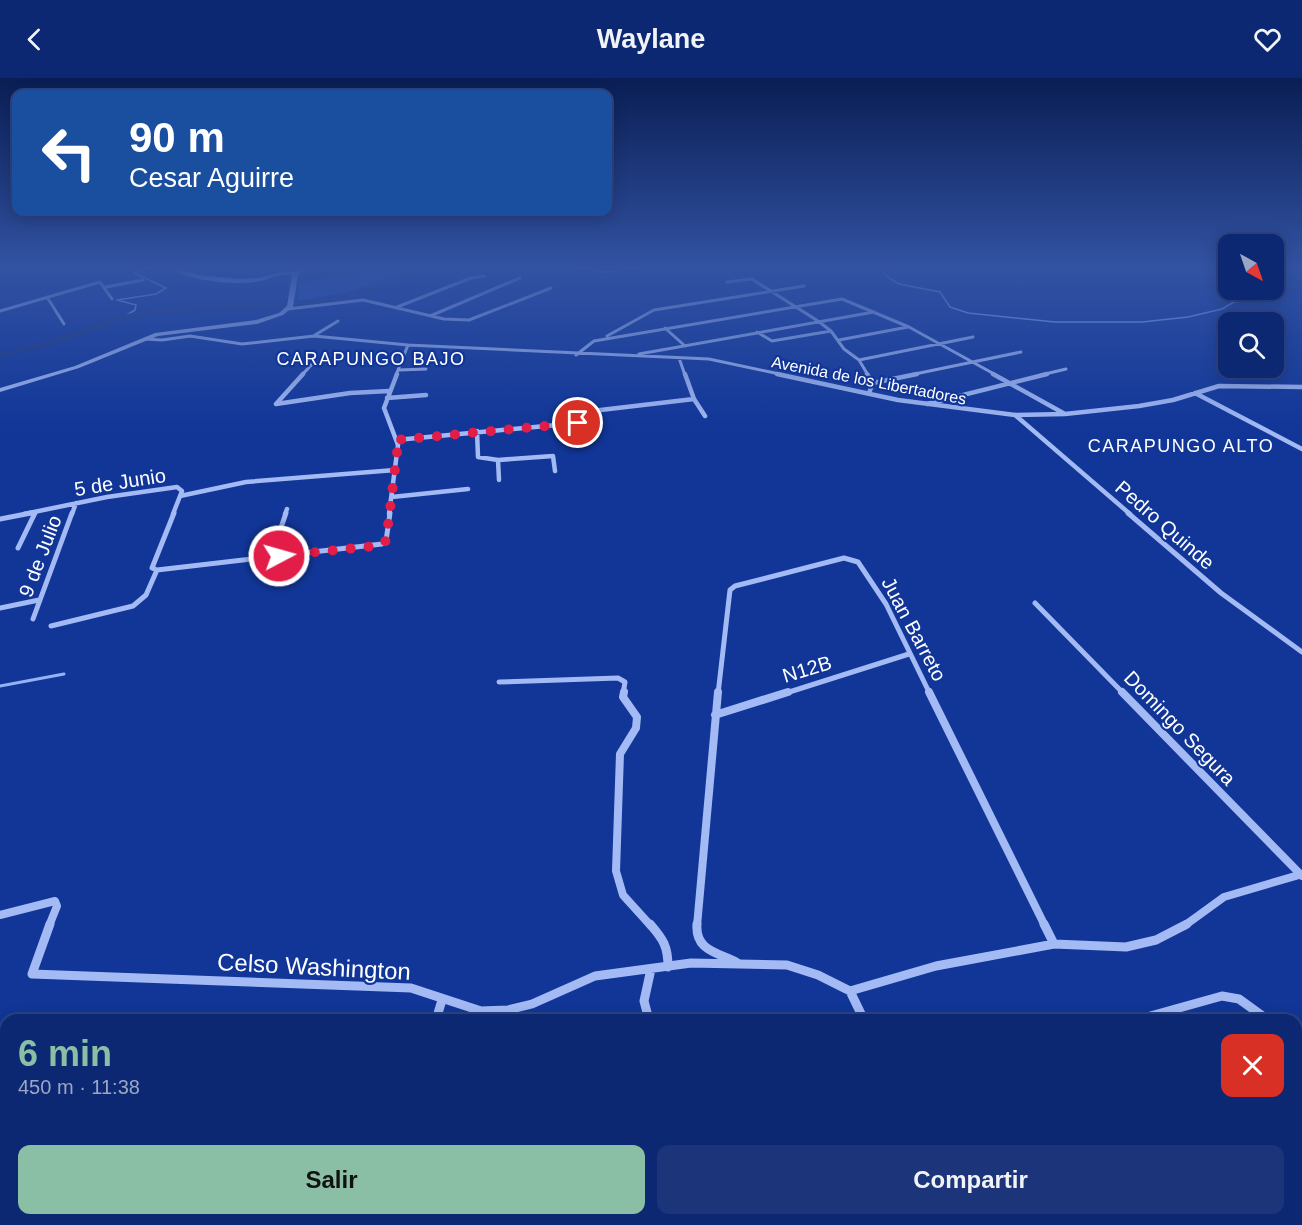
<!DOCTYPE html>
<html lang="es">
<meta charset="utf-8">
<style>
:root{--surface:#0d2872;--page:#1b347a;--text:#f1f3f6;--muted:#9aa6c4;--line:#2d4484;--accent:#8abfa5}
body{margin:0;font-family:Arial,sans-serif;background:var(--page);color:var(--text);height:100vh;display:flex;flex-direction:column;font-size:22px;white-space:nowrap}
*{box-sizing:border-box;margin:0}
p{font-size:20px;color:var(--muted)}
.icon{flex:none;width:33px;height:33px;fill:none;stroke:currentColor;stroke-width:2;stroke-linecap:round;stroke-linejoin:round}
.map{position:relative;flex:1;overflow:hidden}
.sheet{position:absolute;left:0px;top:936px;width:1302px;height:212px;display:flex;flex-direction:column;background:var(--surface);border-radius:18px 18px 0 0;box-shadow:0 3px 15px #0003,0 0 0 2px var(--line)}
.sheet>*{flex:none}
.hud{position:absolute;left:12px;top:12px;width:600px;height:126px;border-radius:12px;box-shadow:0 3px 15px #0003,0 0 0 2px var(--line);background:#1a4fa0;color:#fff;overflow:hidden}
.needle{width:39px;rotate:140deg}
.tools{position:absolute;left:1218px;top:156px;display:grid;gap:12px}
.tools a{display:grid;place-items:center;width:66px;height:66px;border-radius:12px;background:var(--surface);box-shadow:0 3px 15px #0003,0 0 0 2px var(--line);font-size:30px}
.pin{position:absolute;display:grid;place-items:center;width:51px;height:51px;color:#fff;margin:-26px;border:3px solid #fff;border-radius:50%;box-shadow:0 2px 6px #0007}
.me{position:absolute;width:66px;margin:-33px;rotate:84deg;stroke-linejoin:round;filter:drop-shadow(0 0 4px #0008)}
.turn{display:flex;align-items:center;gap:21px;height:126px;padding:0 18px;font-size:27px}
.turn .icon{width:78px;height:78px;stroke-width:2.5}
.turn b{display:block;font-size:42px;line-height:51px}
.round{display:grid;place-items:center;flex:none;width:63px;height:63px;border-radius:12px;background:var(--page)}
.head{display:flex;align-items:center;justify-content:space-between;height:102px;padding:0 18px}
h1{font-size:36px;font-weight:700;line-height:45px;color:var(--accent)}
.cta{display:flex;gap:12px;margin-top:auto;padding:12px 18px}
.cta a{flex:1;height:69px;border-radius:12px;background:var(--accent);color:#111;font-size:24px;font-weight:700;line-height:69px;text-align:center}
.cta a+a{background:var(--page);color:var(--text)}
header{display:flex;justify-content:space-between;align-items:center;height:78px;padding:0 18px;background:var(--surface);font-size:27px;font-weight:700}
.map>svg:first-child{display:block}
.green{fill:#244eb6}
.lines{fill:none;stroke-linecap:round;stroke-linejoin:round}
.stream-far1{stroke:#95b2f7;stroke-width:1.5}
.stream{stroke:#95b2f7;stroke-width:3}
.river{fill:#1b3681;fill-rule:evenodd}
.minor-far4{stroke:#a3baf4;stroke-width:3}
.minor-far3{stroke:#a3baf4;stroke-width:4.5}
.minor-far2{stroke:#a3baf4;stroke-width:5}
.minor-far1{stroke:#a3baf4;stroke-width:8}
.minor{stroke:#a3baf4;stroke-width:9}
.tertiary{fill:#a3baf4;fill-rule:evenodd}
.route{stroke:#e11d48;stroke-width:10;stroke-dasharray:0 18}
.labels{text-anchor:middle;stroke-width:4.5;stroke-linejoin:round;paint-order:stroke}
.far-street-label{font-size:16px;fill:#fff;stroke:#113698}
.far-quarter-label{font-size:18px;letter-spacing:1.5px;fill:#fff;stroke:#113698}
.street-label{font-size:20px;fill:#fff;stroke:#113698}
.near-street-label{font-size:24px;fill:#fff;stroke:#113698}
</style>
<header><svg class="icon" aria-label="back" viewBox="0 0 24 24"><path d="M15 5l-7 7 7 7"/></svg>Waylane<svg class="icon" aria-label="heart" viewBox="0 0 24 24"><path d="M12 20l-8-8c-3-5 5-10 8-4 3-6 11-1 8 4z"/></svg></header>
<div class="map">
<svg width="1302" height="1147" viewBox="0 0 1302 1147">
<rect width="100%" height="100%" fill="#113698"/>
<path class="green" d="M371 189H422L347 214 298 223 299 204 357 197Z"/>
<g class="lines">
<path class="stream-far1" d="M570 189 605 194 641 189
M886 189 883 192 886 198 899 206 940 214 950 229 968 235 1055 244H1142L1188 239 1222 231 1234 224 1272 220 1271 212
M122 240 135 232 136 227 117 222 156 216 166 210 134 195 149 189"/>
<path class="stream" d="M0 608 64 596"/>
<path class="river" d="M424 189H437L346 222 312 228 154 236 125 242 52 267 0 280V274L46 263 119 238 154 230 312 222 344 217Z"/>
<path class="minor-far4" d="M727 204 752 201 818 243 831 253 844 271 859 282 868 297
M106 209 143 202
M47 219 64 246
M397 229 471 200 484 198
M288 231 363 222 444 241 469 242 551 210
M0 233 100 204 112 221
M430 238 520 200
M665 250 685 268
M757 254 772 263 831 253
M315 257 338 243
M607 258 654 232 804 208
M145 261 162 262 190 258 242 266 314 258 408 267 709 281 784 297
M839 262 908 249
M639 276 874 234
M576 277 594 263 842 221 909 249 996 297
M679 280 685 297
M859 282 973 259
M399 292 426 291
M302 297 314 284
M396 297 408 267
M910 297 1021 274
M1041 297 1066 291"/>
<path class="minor-far3" d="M303 296 276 326 350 315 389 313
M777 296 898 322 1015 337 1065 336 1139 328 1173 322 1219 308 1302 309
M867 296 873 305
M993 296 1065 336
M869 315 873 305 917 296
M1195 315 1302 371
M387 320 426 317
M694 321 705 338
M927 326 1047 296
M1015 337 1130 436
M477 353 478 379 498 382 499 402
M396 362 578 345 592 333 694 321 685 296
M498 382 553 378 555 393
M180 418 246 404 395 392
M392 419 468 411
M24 436 107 419 177 409 182 413 173 436
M34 436 35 434
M72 436 76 425
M285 436 287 431
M389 436 398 367 384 330 397 296"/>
<path class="minor-far2" d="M174 435 152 490 157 492 382 466 386 463 390 435
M1128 435 1221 515 1302 574
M0 441 31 435
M18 470 35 435
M271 479 286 435
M1035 525 1124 616
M0 530 39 522
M33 541 72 435
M51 548 133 528 146 517 157 492
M499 604 618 600 625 604 623 616
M718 616 730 512 735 508 844 480 858 484 886 526 930 616
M783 616 909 576"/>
<path class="minor-far1" d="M624 614 623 619 637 639 636 650 620 676 616 793 623 817 651 848
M929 614 1045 848
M1122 614 1302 798
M715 637 788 614
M0 837 55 823 57 828 49 848
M697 848 718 614
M1184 848 1224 819 1302 796"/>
<path class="minor" d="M50 846 32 896 411 910 481 933 508 932 532 926 595 898 691 885 787 887 818 897 850 913 936 888 1054 866 1126 869 1156 862 1187 846
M650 846C663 861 668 868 668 889
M697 846C695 872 716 874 736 884
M1044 846 1054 866
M850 913 864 942
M436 942 442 922
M649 942 644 923 651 891
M1136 942 1222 918 1239 921 1268 942
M1296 965H1302
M455 1142V1147
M712 1142 714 1147
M957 1142 959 1147"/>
<path class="tertiary" d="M168 189H174L198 197 239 201 258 200 281 194H294L303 189H309L298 197 293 229 283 237 257 246 158 258 79 290 0 314V310L75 288 155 255 256 242 279 235 287 228 292 197C279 195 268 202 255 204 232 207 187 203 168 189Z"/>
</g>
<linearGradient id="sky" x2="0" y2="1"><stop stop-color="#091e54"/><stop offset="0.54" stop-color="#3252a2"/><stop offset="1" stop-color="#3252a2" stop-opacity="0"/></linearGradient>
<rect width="1302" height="350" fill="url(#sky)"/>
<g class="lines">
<path class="route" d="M279 478 376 468 386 463 398 367 396 362 578 345"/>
</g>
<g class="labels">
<g class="far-street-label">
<text transform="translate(869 302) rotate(11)" y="6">Avenida de los Libertadores</text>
</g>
<g class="far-quarter-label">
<text x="371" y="287">CARAPUNGO BAJO</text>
<text x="1181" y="374">CARAPUNGO ALTO</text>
</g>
<g class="street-label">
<text transform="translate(120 404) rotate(-9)" y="7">5 de Junio</text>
<text transform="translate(1165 447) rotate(41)" y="7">Pedro Quinde</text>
<text transform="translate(40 478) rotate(-69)" y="7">9 de Julio</text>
<text transform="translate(914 551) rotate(62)" y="7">Juan Barreto</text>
<text transform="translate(807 591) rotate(-17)" y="7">N12B</text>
<text transform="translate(1180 650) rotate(46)" y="7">Domingo Segura</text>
</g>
<g class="near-street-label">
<text transform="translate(314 889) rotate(3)" y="8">Celso Washington</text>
</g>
</g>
</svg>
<div class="tools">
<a><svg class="needle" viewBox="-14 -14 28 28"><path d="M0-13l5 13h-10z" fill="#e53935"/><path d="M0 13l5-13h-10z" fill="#9aa6c4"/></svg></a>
<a><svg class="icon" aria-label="search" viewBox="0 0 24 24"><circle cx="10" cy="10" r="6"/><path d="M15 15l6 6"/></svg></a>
</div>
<div class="pin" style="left:578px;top:345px;background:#d93025"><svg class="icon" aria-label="arrive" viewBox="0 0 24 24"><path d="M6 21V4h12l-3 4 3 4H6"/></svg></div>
<svg class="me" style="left:279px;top:478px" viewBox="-20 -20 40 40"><circle r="17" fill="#e11d48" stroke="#fff" stroke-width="3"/><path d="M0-11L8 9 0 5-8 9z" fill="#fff"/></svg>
<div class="hud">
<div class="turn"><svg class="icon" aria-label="left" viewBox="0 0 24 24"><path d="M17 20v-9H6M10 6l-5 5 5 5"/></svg><div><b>90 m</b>Cesar Aguirre</div></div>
</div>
<section class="sheet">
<div class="head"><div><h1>6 min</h1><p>450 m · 11:38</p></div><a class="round" style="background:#d93025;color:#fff"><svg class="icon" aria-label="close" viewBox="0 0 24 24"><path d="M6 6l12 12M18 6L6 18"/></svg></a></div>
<div class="cta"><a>Salir</a><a>Compartir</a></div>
</section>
</div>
